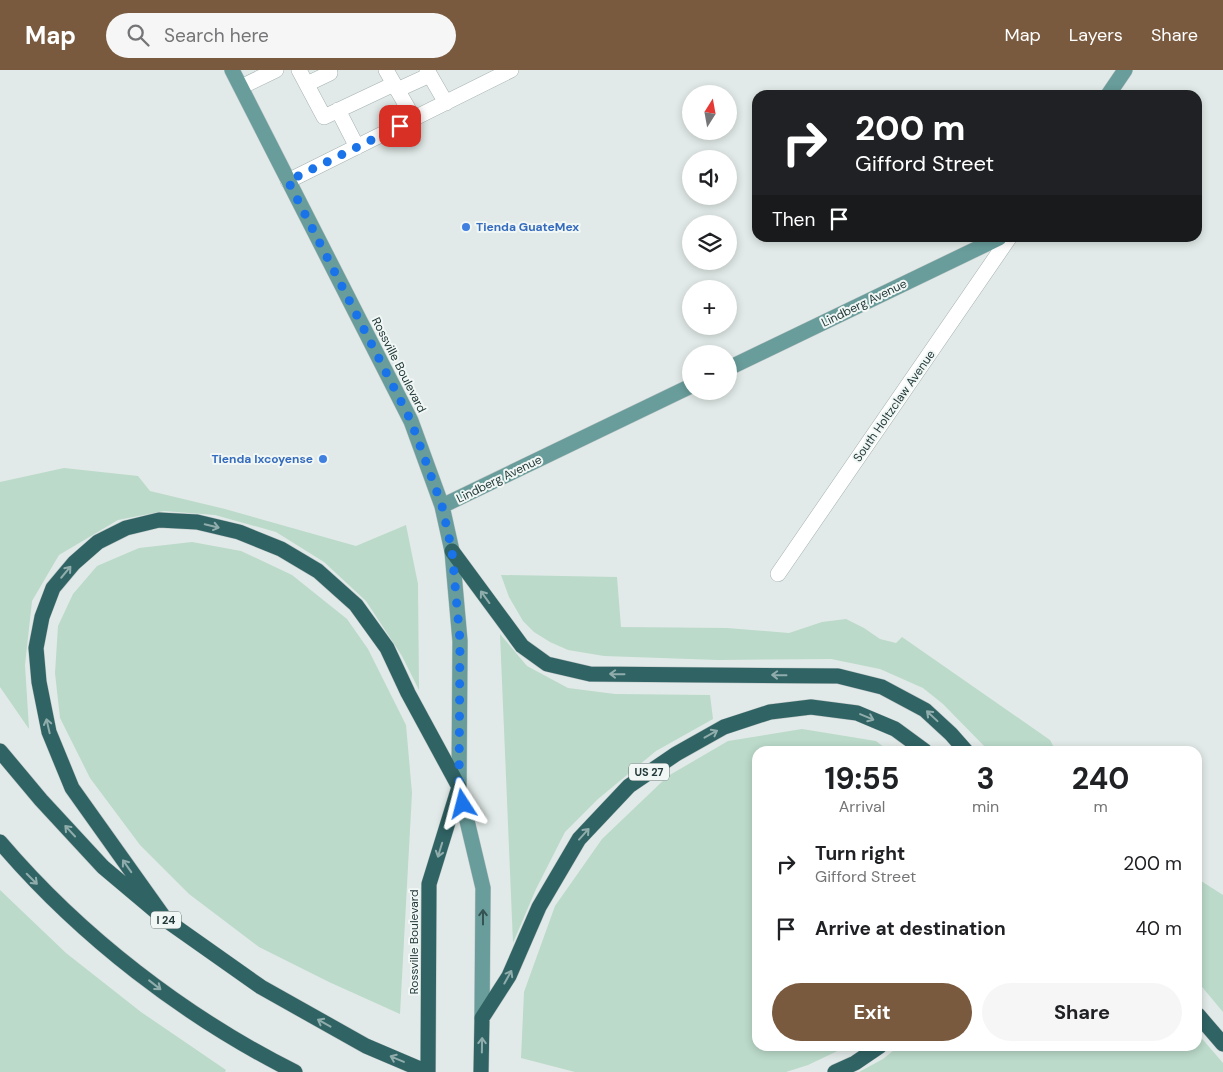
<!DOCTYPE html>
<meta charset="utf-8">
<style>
:root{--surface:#fff;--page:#f6f6f6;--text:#202124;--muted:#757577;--accent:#7a5a3f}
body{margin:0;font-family:"DM Sans",sans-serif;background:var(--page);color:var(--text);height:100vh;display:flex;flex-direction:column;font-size:19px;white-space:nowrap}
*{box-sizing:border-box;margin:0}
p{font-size:16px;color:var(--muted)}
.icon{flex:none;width:28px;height:28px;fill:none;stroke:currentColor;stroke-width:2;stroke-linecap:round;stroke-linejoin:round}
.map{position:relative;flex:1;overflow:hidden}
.panel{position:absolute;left:752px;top:676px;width:450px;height:305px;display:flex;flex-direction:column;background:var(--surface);border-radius:15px;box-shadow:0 2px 8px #0003}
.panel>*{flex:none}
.hud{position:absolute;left:752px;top:20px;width:450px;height:152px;border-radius:15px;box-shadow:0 2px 8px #0003;background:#202124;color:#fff;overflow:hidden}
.needle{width:32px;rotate:11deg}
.fabs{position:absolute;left:682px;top:15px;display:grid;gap:10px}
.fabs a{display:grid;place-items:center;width:55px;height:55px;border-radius:50%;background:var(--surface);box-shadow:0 2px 8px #0003;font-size:25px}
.pin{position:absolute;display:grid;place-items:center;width:42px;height:42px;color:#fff;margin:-21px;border-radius:10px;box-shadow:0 2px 8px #0006}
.me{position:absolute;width:55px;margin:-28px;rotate:351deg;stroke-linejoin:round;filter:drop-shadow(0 0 4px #0008)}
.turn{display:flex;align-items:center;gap:18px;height:105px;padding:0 20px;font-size:22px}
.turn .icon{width:65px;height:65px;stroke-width:2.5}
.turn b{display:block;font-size:35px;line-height:42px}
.then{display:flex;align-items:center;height:48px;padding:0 20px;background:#0003;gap:10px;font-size:19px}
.eta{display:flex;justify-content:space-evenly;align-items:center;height:85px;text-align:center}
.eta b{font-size:30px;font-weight:700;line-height:35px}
.action{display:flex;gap:10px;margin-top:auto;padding:10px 20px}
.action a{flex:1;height:58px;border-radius:30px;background:var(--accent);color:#fff;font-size:20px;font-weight:700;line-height:58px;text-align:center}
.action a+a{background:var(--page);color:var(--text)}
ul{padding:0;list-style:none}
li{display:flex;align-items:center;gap:15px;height:65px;padding:0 20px}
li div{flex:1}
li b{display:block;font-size:19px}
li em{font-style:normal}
header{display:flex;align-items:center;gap:30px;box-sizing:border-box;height:70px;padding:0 25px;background:var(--accent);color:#fff}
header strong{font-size:24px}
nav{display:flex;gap:28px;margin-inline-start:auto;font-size:18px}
.search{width:350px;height:45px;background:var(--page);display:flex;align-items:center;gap:12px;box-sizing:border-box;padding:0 18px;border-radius:28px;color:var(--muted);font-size:19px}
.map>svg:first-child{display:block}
.green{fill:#bbdaca}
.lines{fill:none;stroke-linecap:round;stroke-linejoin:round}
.minor-casing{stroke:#a4b2b0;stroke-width:16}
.major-casing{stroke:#bdc4c4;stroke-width:16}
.highway-casing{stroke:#bdc4c4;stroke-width:16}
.minor{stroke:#fff;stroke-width:15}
.major{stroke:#689d9b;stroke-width:15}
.highway{stroke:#306364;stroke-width:15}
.oneway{stroke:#90adac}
.oneway2{stroke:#345352}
.route{stroke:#1a73e8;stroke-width:9;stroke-dasharray:0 16.2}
.shop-dot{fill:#3f7fe0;stroke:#f1f7f5;stroke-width:2}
.labels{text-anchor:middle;stroke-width:4;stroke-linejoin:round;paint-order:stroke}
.shield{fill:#f1f7f5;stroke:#607371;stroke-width:1}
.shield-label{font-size:11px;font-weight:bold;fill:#223a39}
.shop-label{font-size:12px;font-weight:bold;fill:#366cbe;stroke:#f1f7f5;text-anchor:start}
.street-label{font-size:12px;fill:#223a39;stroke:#f1f7f5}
</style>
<header>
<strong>Map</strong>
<div class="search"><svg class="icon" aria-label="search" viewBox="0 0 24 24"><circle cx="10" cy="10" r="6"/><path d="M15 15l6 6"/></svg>Search here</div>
<nav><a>Map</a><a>Layers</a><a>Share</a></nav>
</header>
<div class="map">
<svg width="1223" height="1002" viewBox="0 0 1223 1002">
<rect width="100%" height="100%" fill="#e1eae8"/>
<path class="green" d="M64 398 138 406 150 421 225 439 356 476 406 455 418 514 419 620 402 586 366 531 324 492 276 462 215 445 164 441 118 450 59 485 32 531 25 595 29 659 0 617V412Z
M192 472 241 481 292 505 347 549 368 579 406 655 412 723 400 944 329 912 259 877 189 824 140 775 90 708 60 648 55 603 58 556 73 524 97 496 139 478Z
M501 505 617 507 621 557 727 558 789 563 822 552 846 549 864 558 880 569 896 573 902 567 1050 670 1056 681H989L943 634 923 618 880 599 831 589 718 590 604 586 568 580 550 572 534 562 523 551 509 527Z
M500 564 527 596 568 618 615 624 710 625 713 649 656 681 598 729 565 762 536 819 513 873Z
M802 659 876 671 889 681H758V976H848L808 995 786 1002H575L521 988 524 922 555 836 602 769 668 706 728 671Z
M1198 809 1223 825V942L1198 912Z
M0 820 66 883 141 942 226 1000 225 1002H0Z
M1198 964 1223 993V1002H859L883 989 899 976H1198Z"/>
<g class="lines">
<g class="minor-casing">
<path id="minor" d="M299 0 324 47 394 14 386 0
M427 0 446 33
M307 14 330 3
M394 14 414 49
M241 17 276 0
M397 20 430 5
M338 40 357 77
M288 111 511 0
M778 504 1009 168"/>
</g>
<g class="major-casing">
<path id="major" d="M232 0 411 351 442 436 452 481 460 571 459 717 483 818 482 948
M1108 25 1125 0
M729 298 999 168
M442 436 691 316"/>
</g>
<g class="highway-casing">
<path id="highway" d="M452 481 522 576 547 594 590 604 838 606 882 617 925 640 951 664 966 681
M0 681 41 730 103 797 166 850 261 917 366 976 427 1002
M0 772C80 866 185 947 295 1002
M166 850 72 718 49 662 39 612 36 578 42 547 53 518 74 493 98 472 126 458 159 450 197 452 239 462 281 479 318 501 356 535 387 578 408 623 459 717 429 814 428 1002
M1198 945 1223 974
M481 1002 482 948 509 906 539 837 579 769 629 716 676 684 724 657 770 642 811 637 857 643 895 659 925 681
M835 1002 855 993 880 976"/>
</g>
<use href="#minor" class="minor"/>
<use href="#major" class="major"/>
<use href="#highway" class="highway"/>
</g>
<defs><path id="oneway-shaft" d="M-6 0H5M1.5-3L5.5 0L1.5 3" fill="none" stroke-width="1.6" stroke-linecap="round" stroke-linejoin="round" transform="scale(1.25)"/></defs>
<g class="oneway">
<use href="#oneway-shaft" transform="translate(212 456) rotate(13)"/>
<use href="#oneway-shaft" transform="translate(66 502) rotate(-50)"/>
<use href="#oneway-shaft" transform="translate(485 527) rotate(-126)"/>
<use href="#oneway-shaft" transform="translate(617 604) rotate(-179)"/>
<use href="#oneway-shaft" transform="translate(779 605) rotate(-179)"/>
<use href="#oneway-shaft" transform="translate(932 646) rotate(-137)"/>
<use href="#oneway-shaft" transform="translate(867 647) rotate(23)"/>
<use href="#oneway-shaft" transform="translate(48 656) rotate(-103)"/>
<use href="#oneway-shaft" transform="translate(711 664) rotate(-29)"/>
<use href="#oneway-shaft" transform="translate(70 761) rotate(-133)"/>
<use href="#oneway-shaft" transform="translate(584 764) rotate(-48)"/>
<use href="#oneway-shaft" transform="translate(440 780) rotate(107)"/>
<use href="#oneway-shaft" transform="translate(127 796) rotate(-125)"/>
<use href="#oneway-shaft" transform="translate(32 809) rotate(45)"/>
<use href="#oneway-shaft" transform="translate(508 907) rotate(-61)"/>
<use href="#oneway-shaft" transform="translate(155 915) rotate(38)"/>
<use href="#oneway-shaft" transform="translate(324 953) rotate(-151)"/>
<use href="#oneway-shaft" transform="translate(482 975) rotate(-89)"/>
<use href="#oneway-shaft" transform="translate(397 989) rotate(-157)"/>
</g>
<use class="oneway2" href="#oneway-shaft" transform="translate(483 847) rotate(-90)"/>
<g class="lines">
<path class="route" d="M400 56 288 111 411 351 442 436 452 481 460 570 459 717 463 734"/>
</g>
<g class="shop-dot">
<circle cx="466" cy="157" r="5"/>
<circle cx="323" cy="389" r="5"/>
</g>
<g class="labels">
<g class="shield">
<rect x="629" y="693.5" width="40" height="17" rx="4"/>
<rect x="151" y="841.5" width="30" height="17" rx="4"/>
</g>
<g class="shield-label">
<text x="649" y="706">US 27</text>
<text x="166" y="854">I 24</text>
</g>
<g class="shop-label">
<text x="476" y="161">Tienda GuateMex</text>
<text x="313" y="393" text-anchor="end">Tienda Ixcoyense</text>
</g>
<g class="street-label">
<text transform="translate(864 233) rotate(-26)" y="4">Lindberg Avenue</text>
<text transform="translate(399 295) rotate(63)" y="4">Rossville Boulevard</text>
<text transform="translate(894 336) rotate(-55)" y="4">South Holtzclaw Avenue</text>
<text transform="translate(499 409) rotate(-26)" y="4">Lindberg Avenue</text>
<text transform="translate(414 872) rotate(-90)" y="4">Rossville Boulevard</text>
</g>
</g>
</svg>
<div class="fabs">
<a><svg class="needle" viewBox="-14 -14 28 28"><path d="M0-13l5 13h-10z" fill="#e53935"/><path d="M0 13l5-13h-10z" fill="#757577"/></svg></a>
<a><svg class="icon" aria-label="sound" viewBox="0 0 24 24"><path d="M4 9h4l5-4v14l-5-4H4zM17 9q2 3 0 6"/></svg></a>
<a><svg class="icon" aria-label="layers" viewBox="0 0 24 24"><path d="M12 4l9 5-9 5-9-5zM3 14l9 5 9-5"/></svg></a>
<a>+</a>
<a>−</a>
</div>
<div class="pin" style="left:400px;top:56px;background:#d93025"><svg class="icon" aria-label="arrive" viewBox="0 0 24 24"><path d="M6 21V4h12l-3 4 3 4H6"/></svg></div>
<svg class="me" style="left:463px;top:734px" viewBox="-20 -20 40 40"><path d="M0-17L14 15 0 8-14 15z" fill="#1a73e8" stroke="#fff" stroke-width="4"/></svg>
<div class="hud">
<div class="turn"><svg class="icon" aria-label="right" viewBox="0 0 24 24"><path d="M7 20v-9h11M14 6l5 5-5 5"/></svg><div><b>200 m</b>Gifford Street</div></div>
<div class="then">Then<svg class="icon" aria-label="arrive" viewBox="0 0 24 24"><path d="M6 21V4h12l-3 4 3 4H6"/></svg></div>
</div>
<section class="panel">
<div class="eta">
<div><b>19:55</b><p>Arrival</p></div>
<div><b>3</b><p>min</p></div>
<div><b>240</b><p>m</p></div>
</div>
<ul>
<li><svg class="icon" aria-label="right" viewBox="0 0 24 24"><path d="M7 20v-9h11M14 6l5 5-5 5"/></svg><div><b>Turn right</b><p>Gifford Street</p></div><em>200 m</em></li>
<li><svg class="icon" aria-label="arrive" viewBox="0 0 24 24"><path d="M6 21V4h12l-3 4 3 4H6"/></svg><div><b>Arrive at destination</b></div><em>40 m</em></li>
</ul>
<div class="action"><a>Exit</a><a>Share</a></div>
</section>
</div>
